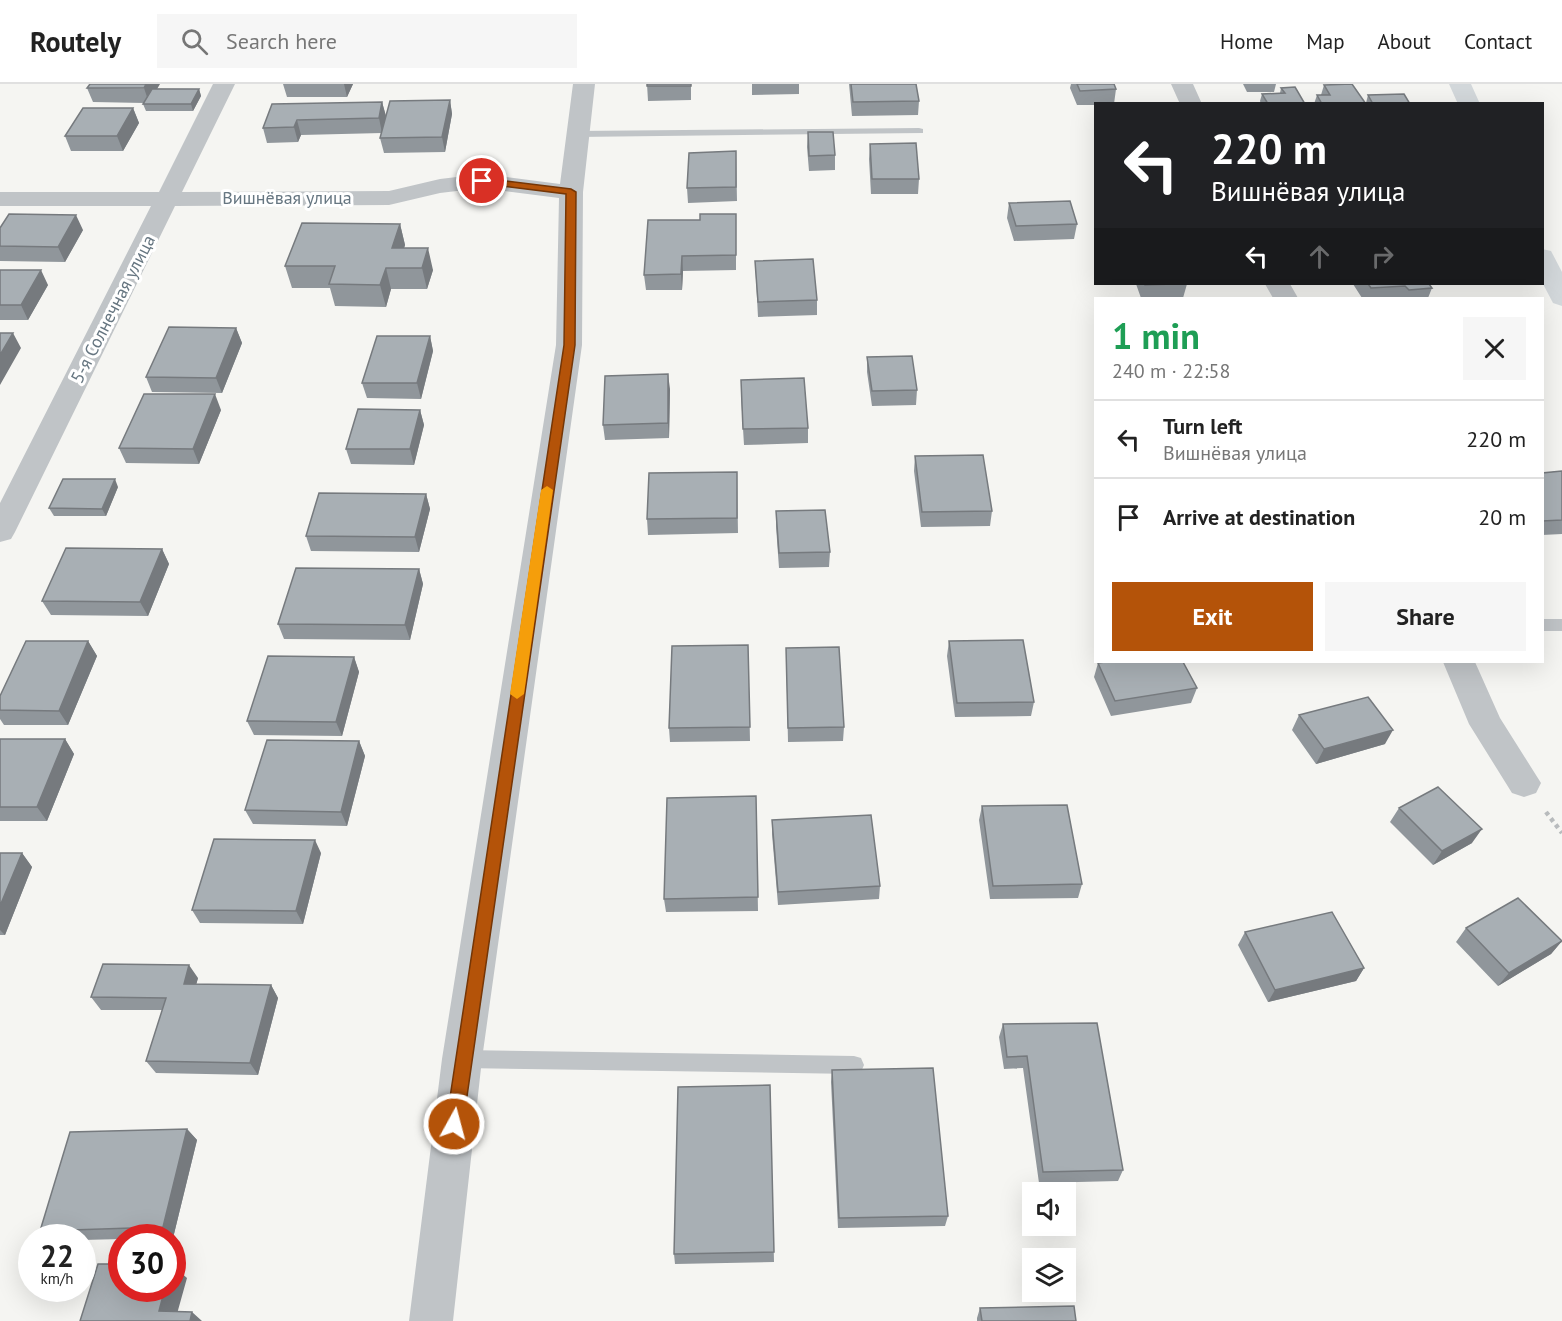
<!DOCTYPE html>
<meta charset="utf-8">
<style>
:root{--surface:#fff;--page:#f6f6f6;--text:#222;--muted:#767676;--line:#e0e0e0;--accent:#b45309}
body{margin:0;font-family:"PT Sans",sans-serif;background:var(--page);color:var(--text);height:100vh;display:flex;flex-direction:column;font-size:22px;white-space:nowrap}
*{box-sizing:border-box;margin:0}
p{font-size:20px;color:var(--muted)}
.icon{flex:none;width:33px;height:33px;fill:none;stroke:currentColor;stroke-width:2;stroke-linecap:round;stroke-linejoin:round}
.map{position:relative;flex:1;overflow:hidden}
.details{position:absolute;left:1094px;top:213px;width:450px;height:366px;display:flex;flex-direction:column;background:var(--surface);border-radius:0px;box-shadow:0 6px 24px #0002}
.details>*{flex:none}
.top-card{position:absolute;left:1094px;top:18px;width:450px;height:183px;border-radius:0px;box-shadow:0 6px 24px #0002;background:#202124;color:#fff;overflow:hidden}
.buttons{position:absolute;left:1022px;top:1098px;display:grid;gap:12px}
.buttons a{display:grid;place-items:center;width:54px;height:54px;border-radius:0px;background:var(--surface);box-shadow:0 6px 24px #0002;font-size:30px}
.speed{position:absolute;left:18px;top:1140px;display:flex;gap:12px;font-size:30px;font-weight:700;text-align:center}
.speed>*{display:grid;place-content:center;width:78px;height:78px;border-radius:50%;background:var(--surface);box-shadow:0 6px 24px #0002;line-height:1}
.speed small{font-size:15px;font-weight:400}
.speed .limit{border:9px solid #d22;background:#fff;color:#111}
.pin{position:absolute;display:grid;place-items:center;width:51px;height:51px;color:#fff;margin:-26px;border:3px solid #fff;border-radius:50%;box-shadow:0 2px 6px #0007}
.me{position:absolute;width:66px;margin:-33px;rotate:7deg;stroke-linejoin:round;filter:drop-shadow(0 0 4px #0008)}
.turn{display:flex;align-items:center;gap:21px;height:126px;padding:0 18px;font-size:27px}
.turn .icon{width:78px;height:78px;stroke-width:2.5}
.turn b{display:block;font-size:42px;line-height:51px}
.lanes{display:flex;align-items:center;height:57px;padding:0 18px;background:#0003;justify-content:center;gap:30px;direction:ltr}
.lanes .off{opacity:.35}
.round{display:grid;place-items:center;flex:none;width:63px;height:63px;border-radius:0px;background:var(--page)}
.overview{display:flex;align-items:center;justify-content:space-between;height:102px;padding:0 18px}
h1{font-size:36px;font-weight:700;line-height:45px;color:#1e9e55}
.action{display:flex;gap:12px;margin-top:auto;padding:12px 18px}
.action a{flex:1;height:69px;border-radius:0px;background:var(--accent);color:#fff;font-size:24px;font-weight:700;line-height:69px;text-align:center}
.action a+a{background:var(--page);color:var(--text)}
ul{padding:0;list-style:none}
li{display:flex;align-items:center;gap:18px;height:78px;padding:0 18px;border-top:2px solid var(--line)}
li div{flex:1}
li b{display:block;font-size:22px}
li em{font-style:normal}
header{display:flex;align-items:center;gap:36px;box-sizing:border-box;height:84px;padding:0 30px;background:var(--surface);border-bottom:2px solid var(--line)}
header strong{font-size:28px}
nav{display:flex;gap:33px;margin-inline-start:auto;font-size:21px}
.search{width:420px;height:54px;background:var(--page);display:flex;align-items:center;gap:15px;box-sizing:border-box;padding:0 21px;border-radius:0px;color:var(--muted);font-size:22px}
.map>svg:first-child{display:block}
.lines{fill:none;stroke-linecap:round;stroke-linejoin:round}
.path{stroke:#b8bbbd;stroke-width:4.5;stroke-dasharray:4 4;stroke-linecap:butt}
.service{fill:#c0c4c7;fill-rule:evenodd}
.minor{fill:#c0c4c7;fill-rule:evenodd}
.primary{fill:#d3d8db;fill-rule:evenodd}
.wall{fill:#90969b}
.shaded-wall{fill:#767a7e}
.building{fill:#a8afb4;stroke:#767a7e;stroke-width:1.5}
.route{fill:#b45309;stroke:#753606;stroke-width:1.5}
.slow{fill:#f59e0b}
.labels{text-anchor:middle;stroke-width:6;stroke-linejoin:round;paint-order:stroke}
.far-street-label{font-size:18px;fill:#667681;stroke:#fff}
</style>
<header>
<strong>Routely</strong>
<div class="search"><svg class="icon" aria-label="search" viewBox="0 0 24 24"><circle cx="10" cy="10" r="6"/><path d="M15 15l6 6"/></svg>Search here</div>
<nav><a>Home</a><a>Map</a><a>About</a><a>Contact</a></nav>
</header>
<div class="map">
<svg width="1562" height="1237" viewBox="0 0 1562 1237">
<rect width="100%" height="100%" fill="#f5f5f2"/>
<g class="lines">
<path class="path" d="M1546 728 1562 749"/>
<path class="service" d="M919 44 923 45V49L577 53 571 50 577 47Z
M1542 535H1562V547H1542Z
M462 966 854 972 861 974 864 981 861 988 854 990 462 984 455 982 452 975 455 968Z"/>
<path class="minor" d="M213 0H235L182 108 389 107 440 95 482 90 560 100 573 0H595L583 108 582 261 482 975 453 1237H409L442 975 556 261 559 114 482 104 440 109 389 121 175 122 15 448 11 455 0 458V419L151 122H0V108H159Z
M1171 0H1193L1202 20H1180Z
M1265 200H1290L1298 214H1273Z
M1443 578H1475L1500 634 1541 699 1536 709 1524 713 1512 709 1469 640Z"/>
<path class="primary" d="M1449 0H1471L1480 20H1458Z
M1542 165 1551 167 1562 188V222L1553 219 1542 198Z"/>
</g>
<path class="wall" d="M283 0H353L347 13H287Z
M647 0H691V16L648 17Z
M752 0H799V10L752 11Z
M849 0H916L919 17 918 31 852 32Z
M1071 0H1114L1116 5 1114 20H1095V21H1077L1070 4Z
M1243 0H1276L1274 8H1247Z
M1324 1 1366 20H1314L1317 11H1321Z
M87 4 199 5 201 12 193 27H146L143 20 144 19 93 18Z
M1281 4 1305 20H1261L1260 17 1262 10 1280 9Z
M1368 11 1410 20H1366V19Z
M450 16 452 30 445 68 384 69 380 54 382 49 301 51 298 58 267 59 263 44 382 18 386 33Z
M133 24 139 39 123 67H71L65 52Z
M808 48 835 71V86L809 87 807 63Z
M870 60 919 95 918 110H871L869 75Z
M736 67 737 117 688 119 687 104Z
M1009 119 1077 140 1074 155 1014 157 1007 134Z
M736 130V186L683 187 682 206H646L644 191 700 136Z
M400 140 405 161 404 164 433 186 427 205H391L386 223 335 222 330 204H292L285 182Z
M0 144 83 146 65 178 0 177Z
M755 177 817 216V231L758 233Z
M0 186 48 201 28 236H0Z
M1136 200H1187L1183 214H1141Z
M1353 200H1429L1432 204 1428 214H1362Z
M236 244 242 259 222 309 152 308 146 293Z
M430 252 433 267 421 315 367 314 362 299Z
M867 273 917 306 916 321 872 322 867 288Z
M670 305 669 354 605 356 603 341Z
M741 311 808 344V359L744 361Z
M221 326 199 380 126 379 119 364Z
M420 326 424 341 414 381 351 380 346 365Z
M915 372 992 427 990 442 921 443 914 387Z
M1562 387V450L1542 451V389Z
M737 388 738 449 648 451 647 435Z
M118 403 106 432H54L49 424Z
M426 410 430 425 419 468 311 467 306 452Z
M776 427 830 468 829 483 779 484 776 442Z
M162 465 169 480 148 532 51 531 42 517Z
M419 485 423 500 410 556 284 555 278 540Z
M88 557 97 572 68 641H4L0 635V612Z
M949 557 1034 618 1031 632 955 633 947 572Z
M748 561 750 657 670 658 669 644Z
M786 564 844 643 843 657 788 658Z
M354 573 359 588 342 652 254 651 247 637Z
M1098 579 1197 604 1191 619 1111 632 1094 593Z
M1299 631 1385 660 1316 680 1292 646Z
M0 655H65L74 670 47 737H0Z
M359 657 365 672 347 742 253 740 245 726Z
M756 712 758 827 666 828 664 815Z
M982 722 1082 800 1078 814 990 815 979 736Z
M1399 724 1472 759 1433 781 1390 738Z
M772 736 880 802 879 815 778 821 772 750Z
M0 769H22L32 783 5 851H0Z
M321 769 303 840 200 839 192 826Z
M1466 844 1562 857 1551 870 1498 902 1456 858Z
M1245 848 1364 884 1356 897 1268 918 1238 861Z
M198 894 196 900 271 901 278 914 258 991 156 989 146 977 163 926H101L91 913Z
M1003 940 1123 1086 1118 1097 1039 1099 1023 984 1004 985 999 953Z
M832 986 948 1132 945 1142 838 1144 831 998Z
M770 1001 774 1178 675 1180 674 1170Z
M187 1045 197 1056 173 1154H122V1155L82 1156V1154H48L40 1147Z
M980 1224 1076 1237H977V1234Z"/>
<path class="shaded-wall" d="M146 0H160L149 19 144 4Z
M344 0H353L347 13Z
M199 5 201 12 193 27 191 20Z
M450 16 452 30 445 68 442 53Z
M382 18 386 32 382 49 379 34Z
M133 24 139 39 123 67 117 52Z
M297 36 301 51 298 58 294 43Z
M76 131 83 146 65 178 58 163Z
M400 140 405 161 398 184 392 164Z
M428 164 433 186 427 205 422 184Z
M682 172 683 187 682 206 681 190Z
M386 184 391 205 386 223 380 201Z
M41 186 48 201 28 236 21 221Z
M236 244 242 259 222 309 216 294Z
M13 249 21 264 0 301V271Z
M430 252 433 267 421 315 417 299Z
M668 290 670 305 669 354 668 339Z
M215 310 221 326 199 380 193 365Z
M420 326 424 341 414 381 410 365Z
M115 395 118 403 106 432 102 425Z
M426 410 430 425 419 468 415 453Z
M162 465 169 480 148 532 140 518Z
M419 485 423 500 410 556 405 541Z
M88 557 97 572 68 641 59 627Z
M354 573 359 588 342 652 336 638Z
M1393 646 1385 660 1316 680 1324 665Z
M65 655 74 670 47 737 37 723Z
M359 657 365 672 347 742 341 728Z
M1482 745 1472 759 1433 781 1442 767Z
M315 756 321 769 303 840 296 827Z
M22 769 32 783 5 851 0 846V822Z
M1562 857 1551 870 1498 902 1509 889Z
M189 881 198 894 193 913 184 900Z
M1364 884 1356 897 1268 918 1275 906Z
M271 901 278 914 258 991 250 979Z
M187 1045 197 1056 173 1154 163 1143Z
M172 1181 187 1194 175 1237 159 1227 165 1204H172Z
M192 1228 202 1237H190Z"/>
<path class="building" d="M90 0H146L144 4H87Z
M647 0H691V2H647Z
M851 0H916L919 17 853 18Z
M1077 0H1114L1116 5 1080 7Z
M1352 0 1366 20H1322L1317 11H1330L1324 1Z
M1295 3 1305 20H1268L1262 10 1285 9 1281 4Z
M152 5H199L191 20H143Z
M1404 10 1410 20H1373L1368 11Z
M450 16 442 53 380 54 390 17Z
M382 18 379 34 297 36 294 43 263 44 272 20Z
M83 24H133L117 52H65Z
M808 48H833L835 71 809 72Z
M916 59 919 95H872L870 60Z
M736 67V103L687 104 689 69Z
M1070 117 1077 140 1016 142 1009 119Z
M9 130 76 131 58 163 0 162V144Z
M700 130H736V171L682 172 681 190 644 191 648 136H700Z
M302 139 400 140 392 164H428L422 184H386L380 201 329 200 335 182H285Z
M813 175 817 216 758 218 755 177Z
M0 186H41L21 221H0Z
M1145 200H1173L1145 201Z
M1368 200H1429L1432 204 1409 206 1405 202 1371 204Z
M169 243 236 244 216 294 146 293Z
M0 249H13L0 271Z
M377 252H430L417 299H362Z
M912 272 917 306 872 307 867 273Z
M668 290V339L603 341 605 292Z
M804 294 808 344 743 345 741 296Z
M144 310H215L193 365 119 364Z
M358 325 420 326 410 365H346Z
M983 371 992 427 922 428 915 372Z
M1562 387V436L1542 437V389Z
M737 388V434L647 435 649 389Z
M63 395H115L102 425 49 424Z
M319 409 426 410 415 453 306 452Z
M825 426 830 468 779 469 776 427Z
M66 464 162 465 140 518 42 517Z
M296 484 419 485 405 541 278 540Z
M1023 556 1034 618 957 619 949 557Z
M26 557H88L59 627 0 626V612Z
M748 561 750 643 669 644 672 562Z
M839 563 844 643 788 644 786 564Z
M268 572 354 573 336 638 247 637Z
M1105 578H1183L1197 604 1115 617 1098 579Z
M1368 613 1393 646 1324 665 1299 631Z
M0 655H65L37 723H0Z
M267 656 359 657 341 728 245 726Z
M1438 703 1482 745 1442 767 1399 724Z
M756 712 758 813 664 815 667 714Z
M1067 721 1082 800 993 802 982 722Z
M871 731 880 802 778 808 772 736Z
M214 755 315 756 296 827 192 826Z
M0 769H22L0 822Z
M1518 814 1562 857 1509 889 1466 844Z
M1332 828 1364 884 1275 906 1245 848Z
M103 880 189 881 184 900 271 901 250 979 146 977 166 914 91 913Z
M1097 939 1123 1086 1043 1088 1027 972 1007 973 1003 940Z
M933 984 948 1132 839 1134 832 986Z
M770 1001 774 1168 674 1170 678 1003Z
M187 1045 163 1143 40 1147 70 1048Z
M98 1180H122V1204H165L159 1227 192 1228 190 1237H80Z
M1074 1222 1076 1237H982L980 1224Z"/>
<path class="route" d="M482 94 571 105 576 108 575 261 463 1040 460 1046 454 1048 449 1046 446 1040 564 261 566 110 479 99V95Z"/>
<path class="slow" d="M547 402 553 406 524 610 517 615 510 610 541 406Z"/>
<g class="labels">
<g class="far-street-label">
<text x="287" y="120">Вишнёвая улица</text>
<text transform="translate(113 225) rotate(-63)" y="6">5-я Солнечная улица</text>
</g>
</g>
</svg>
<div class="buttons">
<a><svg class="icon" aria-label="sound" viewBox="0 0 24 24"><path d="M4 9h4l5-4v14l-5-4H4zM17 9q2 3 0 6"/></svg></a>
<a><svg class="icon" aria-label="layers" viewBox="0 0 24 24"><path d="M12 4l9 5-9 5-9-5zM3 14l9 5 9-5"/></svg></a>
</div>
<div class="speed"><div>22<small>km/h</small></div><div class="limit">30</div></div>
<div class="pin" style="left:482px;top:97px;background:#d93025"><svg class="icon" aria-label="arrive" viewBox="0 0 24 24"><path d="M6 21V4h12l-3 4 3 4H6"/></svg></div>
<svg class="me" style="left:454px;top:1040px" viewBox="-20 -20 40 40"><circle r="17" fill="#b45309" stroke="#fff" stroke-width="3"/><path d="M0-11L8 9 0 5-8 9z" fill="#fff"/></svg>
<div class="top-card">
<div class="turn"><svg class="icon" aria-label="left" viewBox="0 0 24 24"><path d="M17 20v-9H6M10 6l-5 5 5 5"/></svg><div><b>220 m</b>Вишнёвая улица</div></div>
<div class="lanes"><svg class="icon" aria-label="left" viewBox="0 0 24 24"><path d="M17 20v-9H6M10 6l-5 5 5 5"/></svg><svg class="icon off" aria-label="ahead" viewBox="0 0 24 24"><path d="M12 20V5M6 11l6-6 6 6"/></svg><svg class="icon off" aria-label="right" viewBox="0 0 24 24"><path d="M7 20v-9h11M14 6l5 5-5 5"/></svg></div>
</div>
<section class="details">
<div class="overview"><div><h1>1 min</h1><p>240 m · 22:58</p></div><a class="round"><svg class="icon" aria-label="close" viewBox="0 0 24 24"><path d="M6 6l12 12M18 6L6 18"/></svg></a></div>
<ul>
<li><svg class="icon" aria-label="left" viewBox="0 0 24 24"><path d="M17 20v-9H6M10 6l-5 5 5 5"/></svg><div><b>Turn left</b><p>Вишнёвая улица</p></div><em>220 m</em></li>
<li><svg class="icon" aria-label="arrive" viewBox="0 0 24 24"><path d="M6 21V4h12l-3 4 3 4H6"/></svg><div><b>Arrive at destination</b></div><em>20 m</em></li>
</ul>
<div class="action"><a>Exit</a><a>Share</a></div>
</section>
</div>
